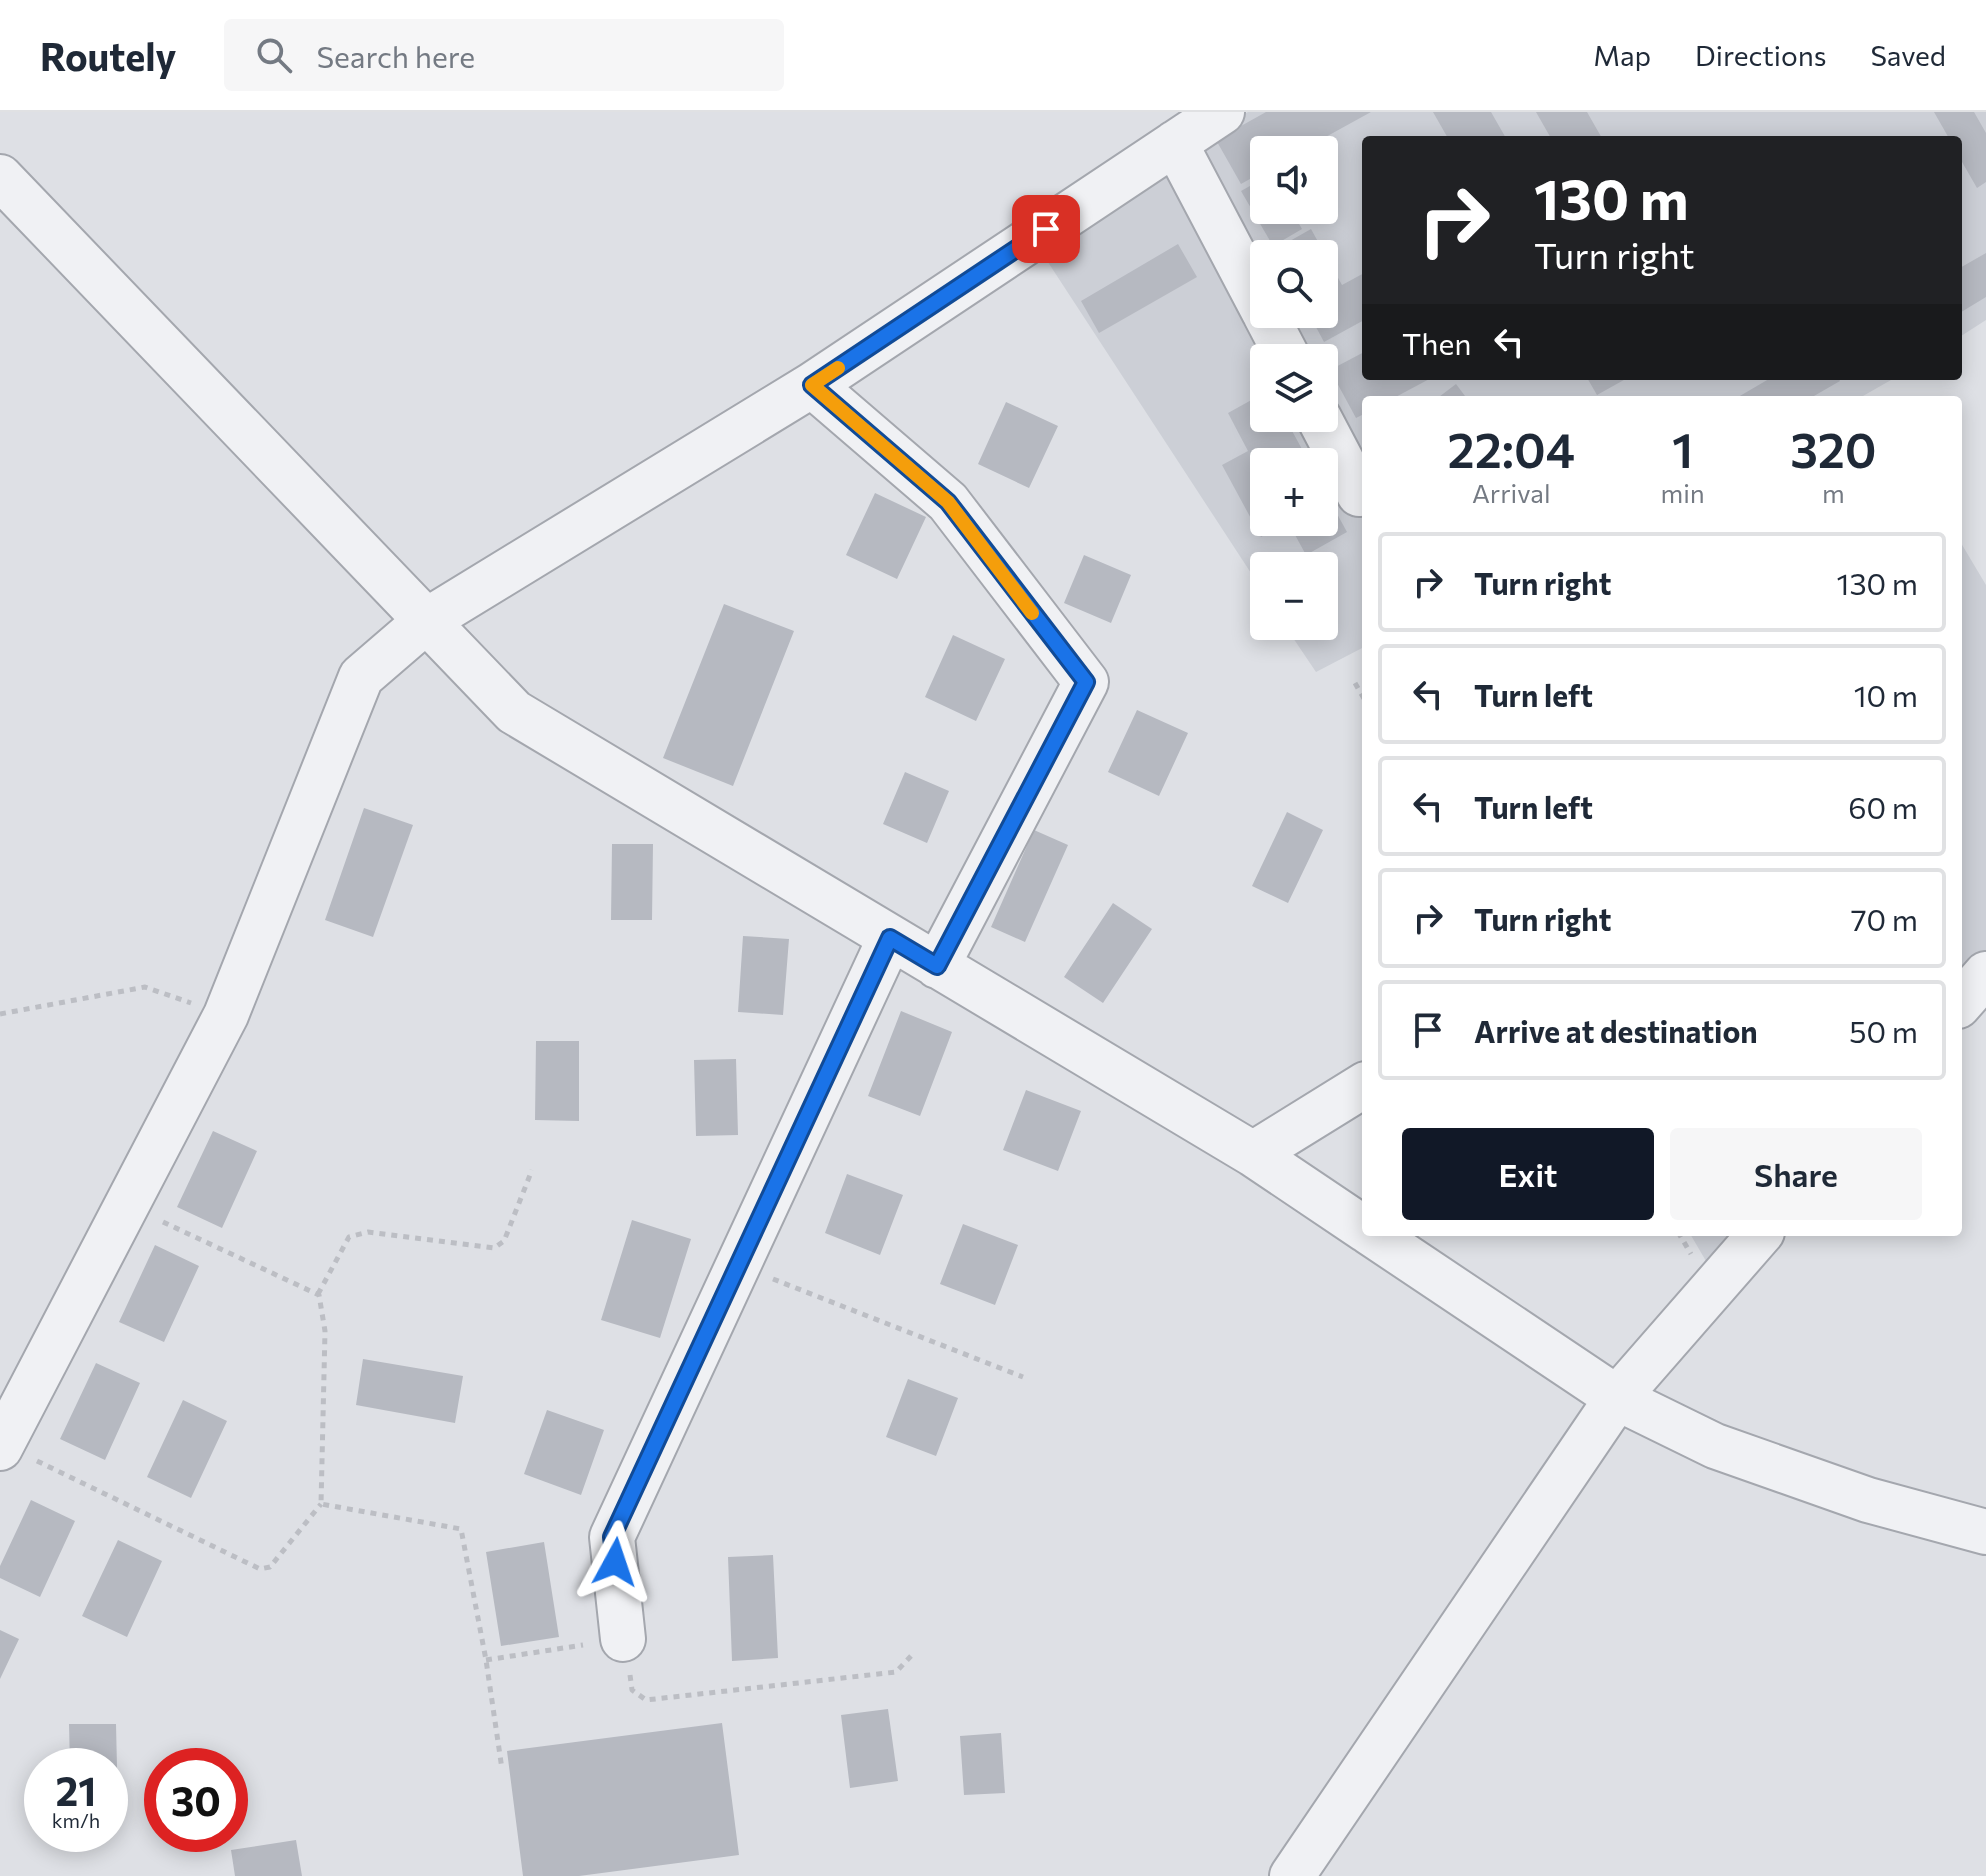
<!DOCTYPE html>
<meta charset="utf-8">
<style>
:root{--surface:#fff;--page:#f6f6f7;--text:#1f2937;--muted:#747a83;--line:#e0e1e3;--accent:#111827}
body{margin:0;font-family:Commissioner,sans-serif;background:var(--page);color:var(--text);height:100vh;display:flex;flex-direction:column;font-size:30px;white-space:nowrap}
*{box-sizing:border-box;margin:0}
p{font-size:26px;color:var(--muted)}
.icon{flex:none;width:44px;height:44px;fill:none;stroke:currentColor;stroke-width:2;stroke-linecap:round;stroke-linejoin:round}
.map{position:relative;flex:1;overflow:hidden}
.details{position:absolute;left:1362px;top:284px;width:600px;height:840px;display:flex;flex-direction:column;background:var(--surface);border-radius:8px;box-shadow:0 4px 20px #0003}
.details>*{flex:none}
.guide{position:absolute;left:1362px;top:24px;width:600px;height:244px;border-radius:8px;box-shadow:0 4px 20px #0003;background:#202124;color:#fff;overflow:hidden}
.buttons{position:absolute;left:1250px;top:24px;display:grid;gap:16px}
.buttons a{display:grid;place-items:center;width:88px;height:88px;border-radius:8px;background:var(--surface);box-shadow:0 4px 20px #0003;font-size:40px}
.speed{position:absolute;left:24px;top:1636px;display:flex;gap:16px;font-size:40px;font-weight:700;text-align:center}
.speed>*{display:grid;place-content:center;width:104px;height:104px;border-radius:50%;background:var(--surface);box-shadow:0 4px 20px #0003;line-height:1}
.speed small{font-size:20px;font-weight:400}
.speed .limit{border:12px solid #d22;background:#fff;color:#111}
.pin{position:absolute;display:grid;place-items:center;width:68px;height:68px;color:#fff;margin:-34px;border-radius:16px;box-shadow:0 4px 12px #0006}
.me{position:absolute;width:88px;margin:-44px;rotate:5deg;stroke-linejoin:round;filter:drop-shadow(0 0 6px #0008)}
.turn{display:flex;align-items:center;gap:28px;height:168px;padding:0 40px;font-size:36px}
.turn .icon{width:104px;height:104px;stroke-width:2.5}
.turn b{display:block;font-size:56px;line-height:68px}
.then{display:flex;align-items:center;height:76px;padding:0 40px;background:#0003;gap:16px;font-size:30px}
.eta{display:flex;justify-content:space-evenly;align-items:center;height:136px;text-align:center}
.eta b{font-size:48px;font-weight:600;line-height:56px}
.action{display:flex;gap:16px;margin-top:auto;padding:16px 40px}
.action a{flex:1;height:92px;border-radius:8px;background:var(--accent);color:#fff;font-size:32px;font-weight:600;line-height:92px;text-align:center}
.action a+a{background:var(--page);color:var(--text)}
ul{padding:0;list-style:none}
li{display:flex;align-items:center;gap:24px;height:100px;margin:0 16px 12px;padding:0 24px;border:4px solid var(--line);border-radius:8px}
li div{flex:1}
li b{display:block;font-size:30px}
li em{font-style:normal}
header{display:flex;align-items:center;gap:48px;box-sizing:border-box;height:112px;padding:0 40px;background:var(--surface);border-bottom:2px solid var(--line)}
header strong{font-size:38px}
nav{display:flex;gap:44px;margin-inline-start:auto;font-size:28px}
.search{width:560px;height:72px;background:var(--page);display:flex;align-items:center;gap:20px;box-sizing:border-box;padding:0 28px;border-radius:8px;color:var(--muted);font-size:30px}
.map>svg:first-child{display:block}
.built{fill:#cccfd6;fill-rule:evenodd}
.building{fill:#b6b9c1}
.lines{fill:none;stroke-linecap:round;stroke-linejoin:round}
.minor-casing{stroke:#a4a7ae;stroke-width:48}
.path{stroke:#bcbec4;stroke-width:5;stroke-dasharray:6 6;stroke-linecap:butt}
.minor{stroke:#f0f1f4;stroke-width:44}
.route-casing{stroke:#114b97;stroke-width:20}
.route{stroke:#1a73e8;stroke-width:14}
.slow{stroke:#f59e0b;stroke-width:14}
</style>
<header>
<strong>Routely</strong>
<div class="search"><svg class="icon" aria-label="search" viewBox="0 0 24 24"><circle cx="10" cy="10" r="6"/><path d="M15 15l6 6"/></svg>Search here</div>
<nav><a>Map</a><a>Directions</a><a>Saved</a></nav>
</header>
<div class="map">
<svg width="1986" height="1764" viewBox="0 0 1986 1764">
<rect width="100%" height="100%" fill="#dee0e5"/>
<path class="built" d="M1248 0H1986V208L1958 226V28H1366V264H1898L1856 288H1366V534L1316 560 1285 514H1324V454H1264V481L1042 141 1194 33ZM1264 38H1324V98H1264ZM1264 142H1324V202H1264ZM1264 246H1324V306H1264ZM1264 350H1324V410H1264Z
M1958 426 1986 473V843L1958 876Z
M1689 1120H1748L1713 1161Z"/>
<path class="building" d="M1266 0H1371L1302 38H1264V59L1241 72 1216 28Z
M1433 0H1491L1507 28H1449Z
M1536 0H1587L1603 28H1552Z
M1934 0H1974L1986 21V70L1977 76 1958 43V28H1950Z
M1264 66V98H1291L1302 117 1273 134 1241 79Z
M1311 117 1342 173 1366 160V207L1324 230 1309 202H1324V142H1276L1274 138Z
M1178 132 1197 165 1099 221 1081 189Z
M1986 141V185L1958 202V157Z
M1366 239V264H1435L1390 288H1366V301L1356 306 1330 258Z
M1586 264H1631L1597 283Z
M1774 264H1837L1840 269 1807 288H1733Z
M1456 272 1468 288H1435Z
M1264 281V306H1285L1309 350H1264V410H1324V378L1347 420 1306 443 1288 410 1261 425 1222 353 1248 339 1228 301Z
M1006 290 1058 314 1029 376 978 352Z
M875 381 926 405 897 467 846 443Z
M1084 443 1131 463 1111 511 1064 491Z
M724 492 794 519 733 674 663 646Z
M953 523 1005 547 976 609 925 585Z
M1137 598 1188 621 1159 684 1108 660Z
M905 660 949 679 927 731 883 712Z
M364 696 413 713 373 825 325 808Z
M1287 700 1323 718 1288 791 1252 774Z
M1034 718 1068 733 1025 830 991 815Z
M612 732H653L652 808H611Z
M1113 791 1152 817 1103 891 1064 865Z
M743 824 789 827 783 903 738 900Z
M901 899 952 920 920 1004 868 984Z
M536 929H579V1009L535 1008Z
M736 947 738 1023 696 1024 694 948Z
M1026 978 1081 999 1058 1059 1003 1038Z
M213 1019 257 1039 222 1116 177 1095Z
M847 1062 903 1083 880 1143 825 1121Z
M632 1108 691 1127 660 1226 601 1208Z
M963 1112 1018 1133 995 1193 940 1172Z
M155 1133 199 1154 164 1230 119 1210Z
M363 1247 463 1264 455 1311 356 1293Z
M96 1251 140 1271 105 1348 60 1327Z
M908 1267 958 1286 936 1344 886 1325Z
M183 1288 227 1309 191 1386 147 1365Z
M547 1298 604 1318 581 1383 524 1362Z
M31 1388 75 1409 40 1485 0 1466V1454Z
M118 1428 162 1449 127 1525 82 1504Z
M544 1430 559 1525 501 1534 486 1440Z
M773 1443 778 1546 732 1549 728 1445Z
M0 1518 19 1527 0 1567Z
M888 1597 898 1669 850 1676 841 1603Z
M722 1611 739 1743 579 1764H523L507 1639Z
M69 1612H116L118 1698H110V1654H70Z
M1001 1621 1005 1681 964 1683 960 1624Z
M296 1728 302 1764H235L231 1738Z"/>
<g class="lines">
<g class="minor-casing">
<path id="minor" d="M1175 31 1264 200
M0 65 514 600 1253 1042 1366 1118
M1265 202 1288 246
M812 273 948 390 1086 570 937 854
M1319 306 1359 382
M1958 894 1986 862
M1253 1042 1366 972
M1369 1120 1617 1286 1715 1334 1868 1388 1986 1420
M0 1336 226 903 361 565 426 509 812 273 1222 0
M623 1527 612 1425 890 826
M1292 1764 1617 1286 1762 1120"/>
</g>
<path class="path" d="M1355 571 1366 590
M0 902 145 875 191 891
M163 1110 319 1183 325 1219 321 1392 461 1417 486 1548 502 1657
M1678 1120 1691 1142
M773 1167 1023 1265
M318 1182 349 1125 368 1120 494 1136 504 1129 532 1058
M37 1349 260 1457 270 1455 321 1392
M486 1548 583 1533
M630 1563 632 1578 646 1588 896 1560 911 1544"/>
<use href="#minor" class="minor"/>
</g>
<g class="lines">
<g class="route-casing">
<path id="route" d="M615 1450 612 1425 890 826 937 854 1086 570 948 390 812 273 1046 117"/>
</g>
<use href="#route" class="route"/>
<path class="slow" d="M838 256 812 273 948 390 1032 501"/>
</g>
</svg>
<div class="buttons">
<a><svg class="icon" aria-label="sound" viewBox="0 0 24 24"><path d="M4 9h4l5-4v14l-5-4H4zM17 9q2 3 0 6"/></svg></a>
<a><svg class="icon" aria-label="search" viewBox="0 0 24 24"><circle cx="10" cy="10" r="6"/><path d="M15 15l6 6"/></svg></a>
<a><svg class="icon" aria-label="layers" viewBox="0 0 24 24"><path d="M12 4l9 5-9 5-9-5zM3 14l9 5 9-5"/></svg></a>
<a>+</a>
<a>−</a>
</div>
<div class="speed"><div>21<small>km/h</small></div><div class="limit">30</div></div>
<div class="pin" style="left:1046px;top:117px;background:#d93025"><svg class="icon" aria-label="arrive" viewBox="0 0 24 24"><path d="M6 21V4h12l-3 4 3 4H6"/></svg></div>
<svg class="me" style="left:615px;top:1450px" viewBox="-20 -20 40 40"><path d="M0-17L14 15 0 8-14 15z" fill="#1a73e8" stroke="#fff" stroke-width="4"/></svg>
<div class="guide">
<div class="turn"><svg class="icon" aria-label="right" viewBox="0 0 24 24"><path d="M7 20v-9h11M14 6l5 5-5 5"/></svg><div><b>130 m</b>Turn right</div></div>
<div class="then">Then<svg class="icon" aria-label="left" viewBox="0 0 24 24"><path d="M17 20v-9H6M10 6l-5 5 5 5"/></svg></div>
</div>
<section class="details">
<div class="eta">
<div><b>22:04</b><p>Arrival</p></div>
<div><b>1</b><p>min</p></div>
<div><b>320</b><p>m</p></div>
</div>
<ul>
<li><svg class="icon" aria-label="right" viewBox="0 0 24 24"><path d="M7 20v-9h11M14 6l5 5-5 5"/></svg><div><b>Turn right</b></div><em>130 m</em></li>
<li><svg class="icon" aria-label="left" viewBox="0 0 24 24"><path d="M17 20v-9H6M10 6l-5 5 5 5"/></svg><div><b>Turn left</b></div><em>10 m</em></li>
<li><svg class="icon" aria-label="left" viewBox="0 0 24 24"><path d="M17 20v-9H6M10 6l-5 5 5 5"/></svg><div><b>Turn left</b></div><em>60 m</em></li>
<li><svg class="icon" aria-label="right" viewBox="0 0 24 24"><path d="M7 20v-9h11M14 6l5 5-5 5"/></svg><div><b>Turn right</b></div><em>70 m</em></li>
<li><svg class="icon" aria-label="arrive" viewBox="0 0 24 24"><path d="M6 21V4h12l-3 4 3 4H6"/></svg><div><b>Arrive at destination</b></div><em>50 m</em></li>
</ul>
<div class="action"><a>Exit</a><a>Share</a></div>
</section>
</div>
